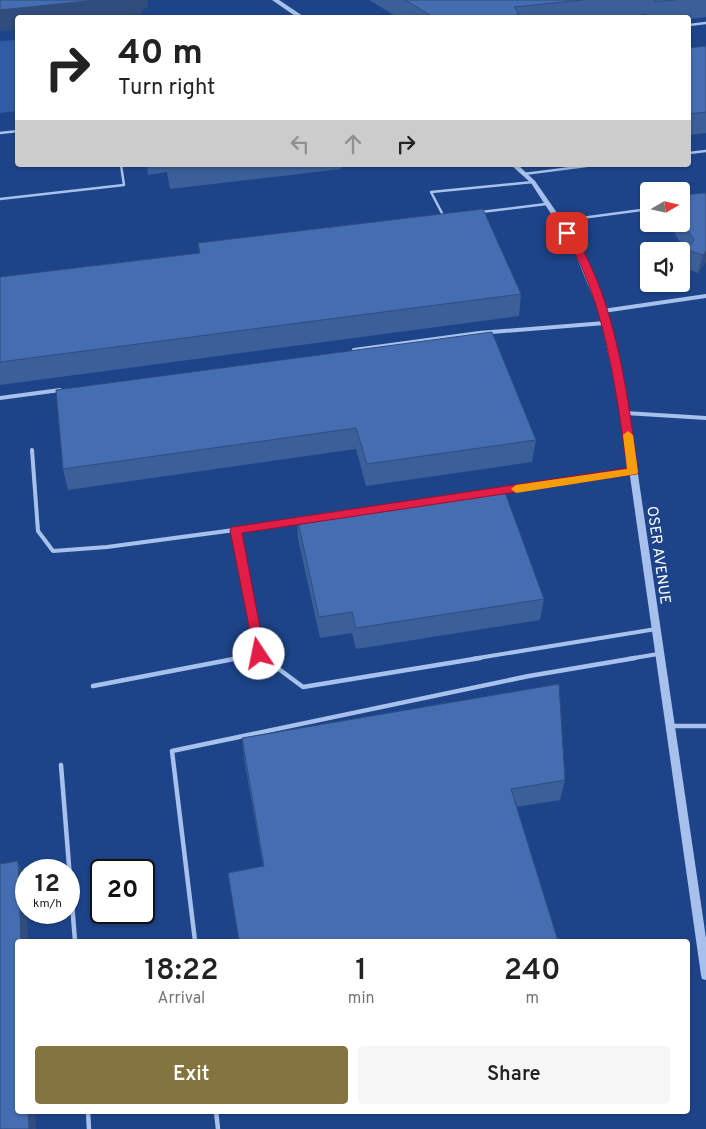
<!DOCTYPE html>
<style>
:root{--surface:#fff;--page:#f6f6f6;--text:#222;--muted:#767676;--accent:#847540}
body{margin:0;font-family:Overpass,sans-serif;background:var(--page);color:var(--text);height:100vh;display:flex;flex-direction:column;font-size:19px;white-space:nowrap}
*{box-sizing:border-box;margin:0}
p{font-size:16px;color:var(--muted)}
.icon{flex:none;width:28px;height:28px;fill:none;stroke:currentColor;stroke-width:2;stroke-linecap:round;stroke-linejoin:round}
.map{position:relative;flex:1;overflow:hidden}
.side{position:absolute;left:15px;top:939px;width:675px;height:175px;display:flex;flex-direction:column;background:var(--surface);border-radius:5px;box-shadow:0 1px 4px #0004}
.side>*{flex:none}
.guide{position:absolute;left:15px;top:15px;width:676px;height:152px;border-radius:5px;box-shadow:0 1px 4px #0004;background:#fff;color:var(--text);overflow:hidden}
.needle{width:32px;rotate:81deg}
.tools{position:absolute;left:640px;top:182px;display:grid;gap:10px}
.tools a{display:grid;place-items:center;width:50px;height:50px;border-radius:5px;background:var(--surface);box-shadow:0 1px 4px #0004;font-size:25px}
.speed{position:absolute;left:15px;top:859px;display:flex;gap:10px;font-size:25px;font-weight:700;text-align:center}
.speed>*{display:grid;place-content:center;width:65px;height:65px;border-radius:50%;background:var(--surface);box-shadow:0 1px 4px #0004;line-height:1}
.speed small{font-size:12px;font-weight:400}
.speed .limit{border:2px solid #111;border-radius:8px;background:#fff;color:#111}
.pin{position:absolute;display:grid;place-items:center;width:42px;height:42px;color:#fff;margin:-21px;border-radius:10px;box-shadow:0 2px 8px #0006}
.me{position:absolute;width:55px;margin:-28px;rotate:349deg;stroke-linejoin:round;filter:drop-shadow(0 0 4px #0008)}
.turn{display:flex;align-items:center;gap:18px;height:105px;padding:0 20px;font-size:22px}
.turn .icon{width:65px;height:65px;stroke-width:2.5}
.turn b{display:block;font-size:35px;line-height:42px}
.lanes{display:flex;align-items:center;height:48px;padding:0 20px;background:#0003;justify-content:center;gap:25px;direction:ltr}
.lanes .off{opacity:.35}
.eta{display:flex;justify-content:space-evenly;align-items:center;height:85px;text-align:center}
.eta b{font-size:30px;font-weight:600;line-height:35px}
.cta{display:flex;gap:10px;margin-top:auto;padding:10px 20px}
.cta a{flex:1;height:58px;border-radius:5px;background:var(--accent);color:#fff;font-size:20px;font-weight:600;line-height:58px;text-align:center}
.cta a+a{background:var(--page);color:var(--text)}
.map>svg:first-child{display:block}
.green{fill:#305ca6}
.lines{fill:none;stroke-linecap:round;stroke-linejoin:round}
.service-far2{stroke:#a7c1ec;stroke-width:2.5}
.service-far1{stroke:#a7c1ec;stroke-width:4}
.service{stroke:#a7c1ec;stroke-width:4.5}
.tertiary{fill:#a7c1ec;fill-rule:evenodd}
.wall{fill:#3b5f99}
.shaded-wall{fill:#304d7d}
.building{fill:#456eb2;stroke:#304d7d}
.route{fill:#e11d48;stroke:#92132f}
.slow{fill:#f59e0b}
.labels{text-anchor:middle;stroke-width:5;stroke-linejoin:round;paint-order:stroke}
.street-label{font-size:15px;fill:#fff;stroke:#1d4489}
</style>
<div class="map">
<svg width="706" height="1129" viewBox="0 0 706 1129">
<rect width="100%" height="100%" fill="#1d4489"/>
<path class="green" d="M17 40V111L0 113V41Z"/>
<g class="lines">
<path class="service-far2" d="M689 25 706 23
M0 133 18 131
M689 153 706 151
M524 174 594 165
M0 199 124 185 121 165
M481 212 546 204
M444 217 431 192 533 182
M559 221 649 209"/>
<path class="service-far1" d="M603 311 706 296
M354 350 479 333 605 323
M0 398 60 390
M625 413 706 418
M32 450 38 531 53 551 107 547 302 521
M502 492 633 472
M236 530 259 654 266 659
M232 659 259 654
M472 659 656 629
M628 659 658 654"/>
<path class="service" d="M264 658 303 687 480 658
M93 686 239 658
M671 726H706
M61 765 75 941
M195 941 172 751 529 676 635 658
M88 1111 89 1129
M216 1111 218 1129"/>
<path class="tertiary" d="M272 0H279L306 18H298Z
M511 165H518L535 181 580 246 607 311 629 413 706 938V980L702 979 701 975 621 413 599 311 572 246 531 183Z"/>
</g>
<path class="wall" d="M369 0H706V17L689 19V18H648L646 14 612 18H399Z
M706 46V133L689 135V48Z
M147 165H341V169L170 189 167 172 148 175Z
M706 193 705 263 698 273 683 267 686 252 669 224H681V195Z
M198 243 521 294 519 316 0 385V277L199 253Z
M56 390 536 440 532 462 366 486 356 449 68 490 63 469Z
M297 517 544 599 540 620 356 649 352 633 320 638 298 539Z
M242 738 565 780 560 800 516 807 263 866 244 758Z"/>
<path class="shaded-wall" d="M97 0H147L148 6 140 14 109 18H18V30L0 31V10Z
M706 251V263L698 273 703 255Z
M18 861 25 880 28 941H21Z
M28 1111H35L36 1129H29Z"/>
<path class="building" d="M0 0H97L0 10Z
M405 0H583L514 7 519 15 493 18H435Z
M654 0H675L655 2Z
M706 46V112L689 114V48Z
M167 165H189L168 167Z
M706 193V251L703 255 687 250 694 240 681 220V195Z
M483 209 521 294 0 362V277L200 253 198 243Z
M492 332 536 440 367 464 356 428 63 469 56 390Z
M503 487 544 599 356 628 352 612 319 617 297 517Z
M559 684 565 780 511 789 558 941H239L228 873 264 866 242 738Z
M18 861 21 941H18V1111H28L29 1129H0V864Z"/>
<path class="route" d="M564 231H571C615 294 628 396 638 472L637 474 242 533 265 654 259 659 255 657 230 530 232 527 627 468C617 396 605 295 563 233Z"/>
<path class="slow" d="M628 431 633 435 638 472 637 474 516 493 511 489 516 485 627 469 623 435Z"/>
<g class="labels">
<g class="street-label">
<text transform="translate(659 555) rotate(82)" y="5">OSER AVENUE</text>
</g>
</g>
</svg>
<div class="tools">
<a><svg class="needle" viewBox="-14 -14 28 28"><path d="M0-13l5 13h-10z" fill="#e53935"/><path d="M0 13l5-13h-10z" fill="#767676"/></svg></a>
<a><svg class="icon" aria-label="sound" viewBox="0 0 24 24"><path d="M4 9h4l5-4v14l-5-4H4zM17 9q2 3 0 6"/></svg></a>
</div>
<div class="speed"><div>12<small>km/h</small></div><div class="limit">20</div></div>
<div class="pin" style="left:567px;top:233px;background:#d93025"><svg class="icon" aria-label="arrive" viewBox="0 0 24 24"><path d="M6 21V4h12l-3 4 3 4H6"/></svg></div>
<svg class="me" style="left:259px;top:654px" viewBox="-20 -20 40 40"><circle r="19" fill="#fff"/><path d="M0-13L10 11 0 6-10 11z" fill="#e11d48"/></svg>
<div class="guide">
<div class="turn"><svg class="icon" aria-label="right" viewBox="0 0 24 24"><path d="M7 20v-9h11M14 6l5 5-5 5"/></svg><div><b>40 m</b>Turn right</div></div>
<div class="lanes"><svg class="icon off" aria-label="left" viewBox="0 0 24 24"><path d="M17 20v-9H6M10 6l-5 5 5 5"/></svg><svg class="icon off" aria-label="ahead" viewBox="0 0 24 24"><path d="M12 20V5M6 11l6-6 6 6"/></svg><svg class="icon" aria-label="right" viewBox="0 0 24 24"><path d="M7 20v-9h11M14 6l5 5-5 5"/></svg></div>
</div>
<section class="side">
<div class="eta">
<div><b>18:22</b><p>Arrival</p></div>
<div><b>1</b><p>min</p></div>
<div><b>240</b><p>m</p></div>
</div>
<div class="cta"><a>Exit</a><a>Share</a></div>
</section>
</div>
